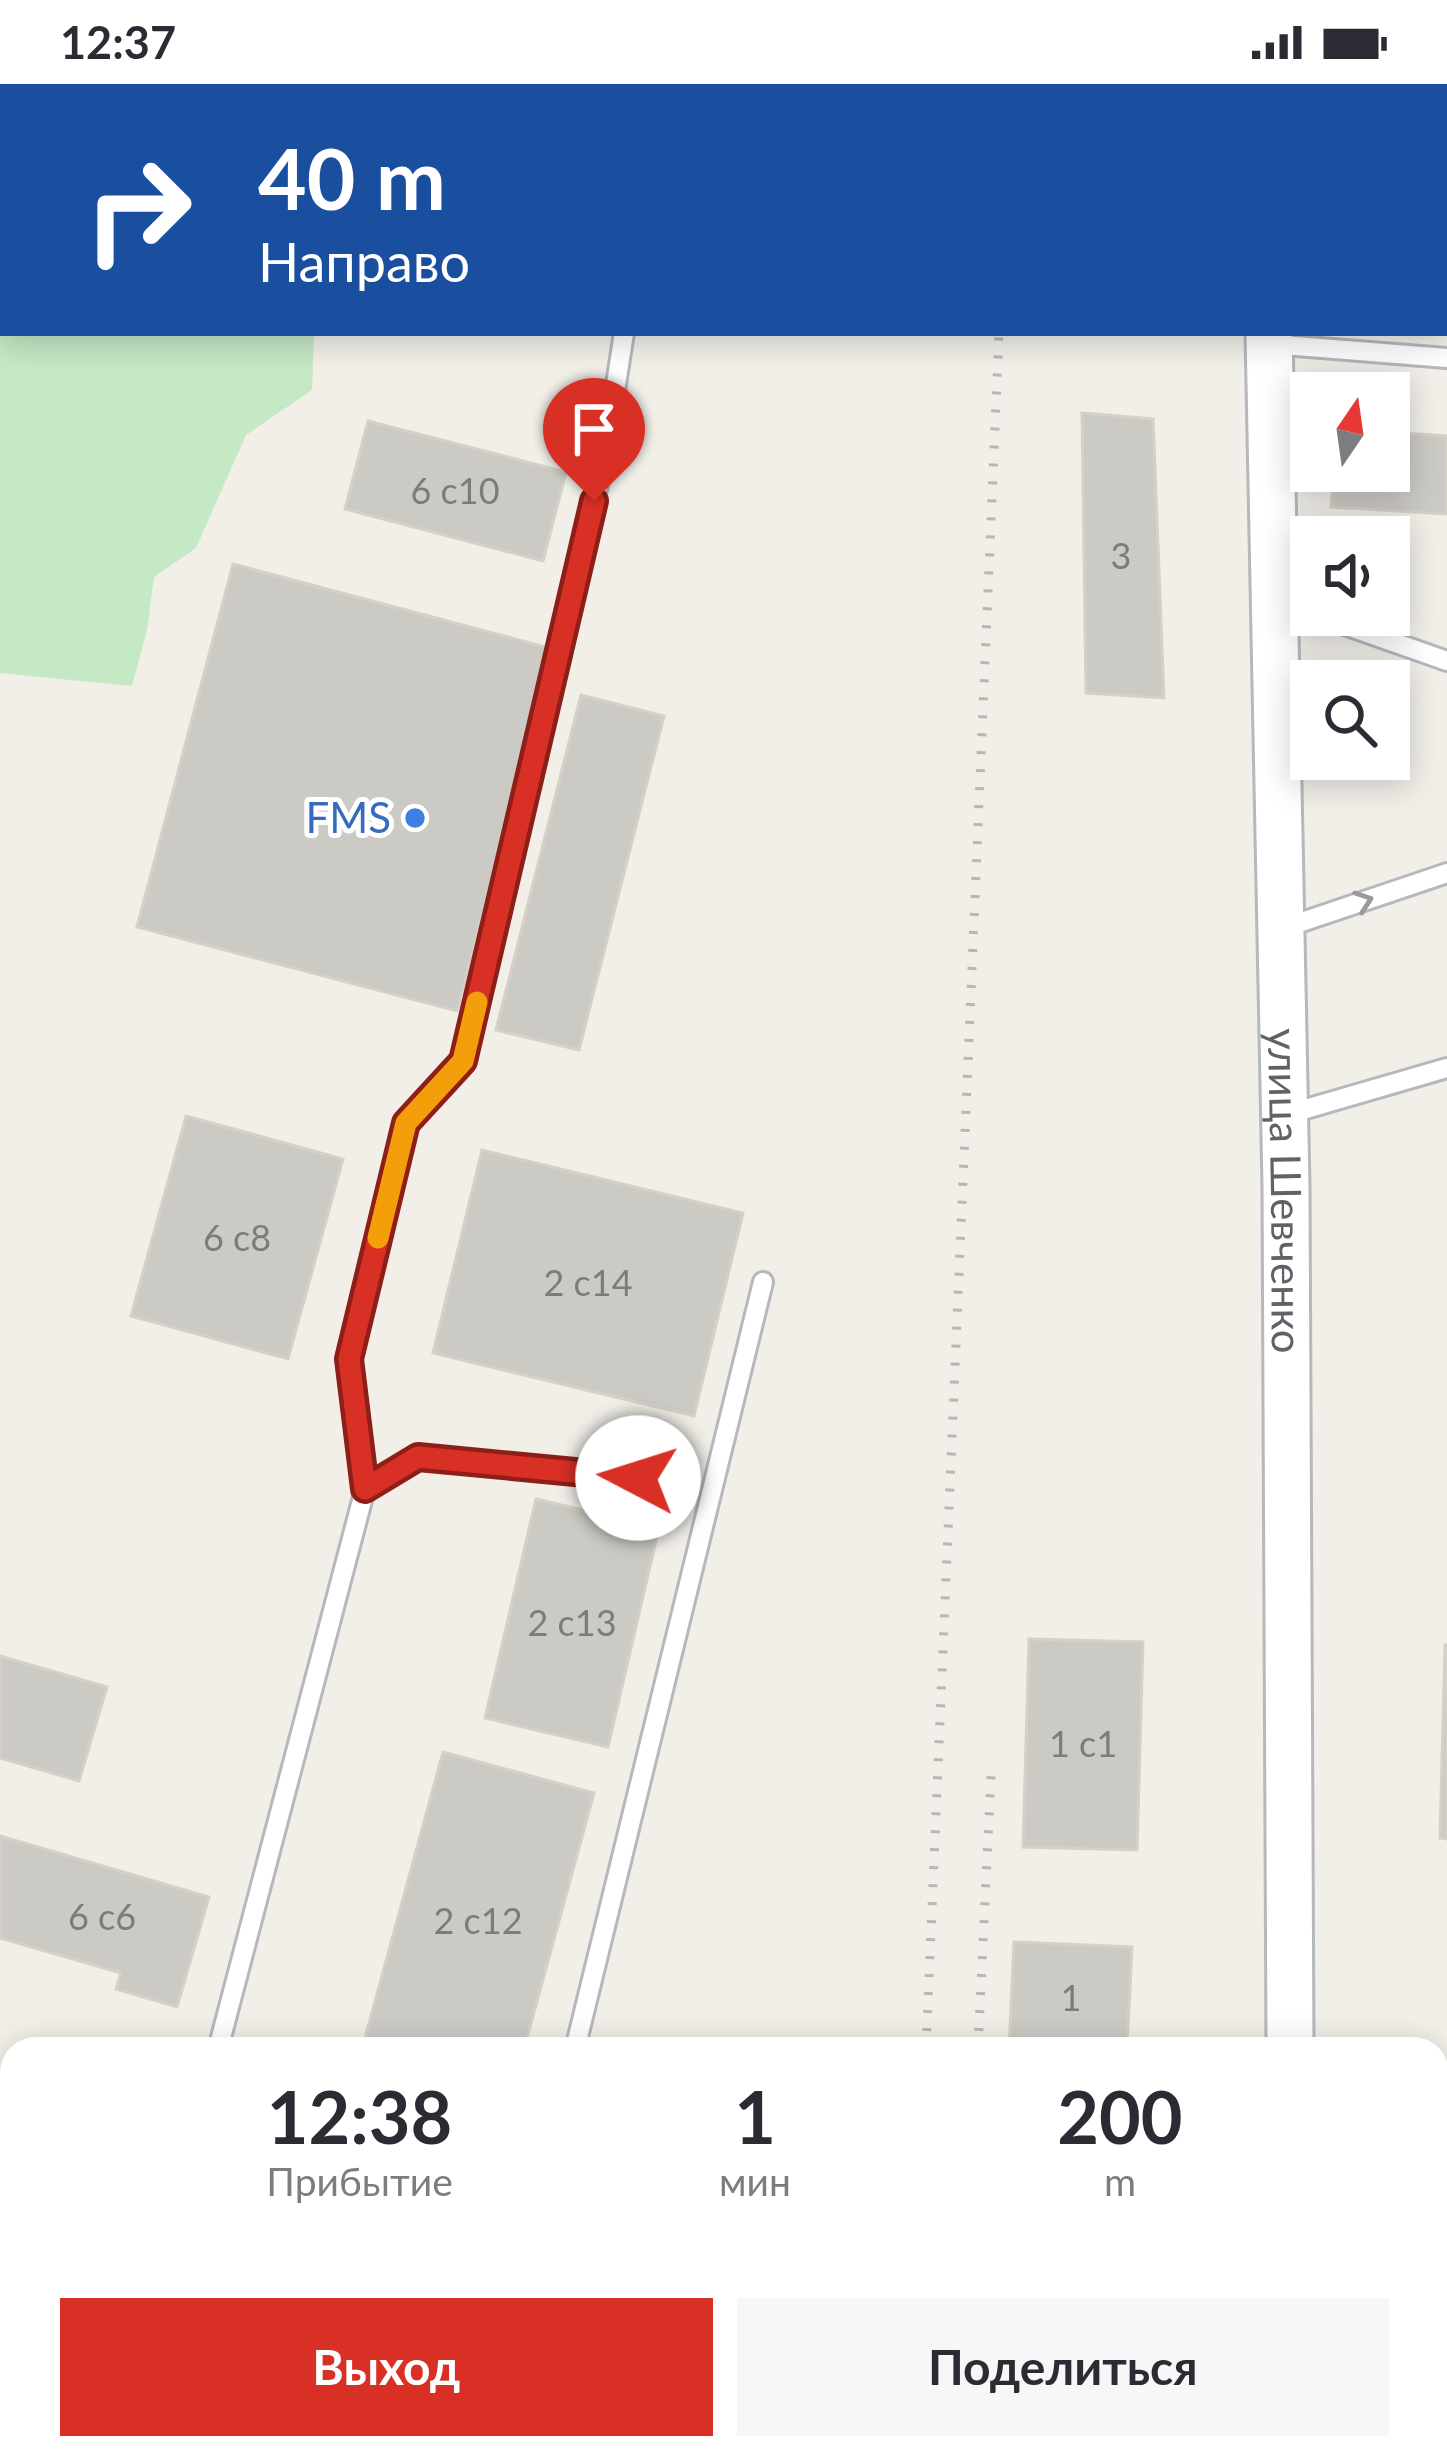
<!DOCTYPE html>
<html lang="ru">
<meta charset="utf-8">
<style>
:root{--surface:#fff;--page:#f7f7f7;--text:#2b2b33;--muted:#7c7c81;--accent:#d93025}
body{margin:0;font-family:Lato,sans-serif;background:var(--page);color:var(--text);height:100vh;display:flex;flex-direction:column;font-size:45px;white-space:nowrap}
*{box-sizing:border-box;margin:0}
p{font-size:39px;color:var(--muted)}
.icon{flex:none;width:66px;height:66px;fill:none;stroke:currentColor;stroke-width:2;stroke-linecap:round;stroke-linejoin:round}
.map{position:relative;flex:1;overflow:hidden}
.details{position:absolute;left:0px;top:1953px;width:1449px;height:423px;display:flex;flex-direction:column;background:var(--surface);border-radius:36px 36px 0 0;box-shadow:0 6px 30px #0003}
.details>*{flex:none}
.hud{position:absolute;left:0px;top:0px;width:1449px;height:252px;box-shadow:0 6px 30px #0003;background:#1a4fa0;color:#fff;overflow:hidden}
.needle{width:78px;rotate:13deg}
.fabs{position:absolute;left:1290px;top:288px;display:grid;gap:24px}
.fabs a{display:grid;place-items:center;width:120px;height:120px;border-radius:0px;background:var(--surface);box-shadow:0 6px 30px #0003;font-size:60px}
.pin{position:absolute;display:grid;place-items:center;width:102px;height:102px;color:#fff;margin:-123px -51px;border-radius:50% 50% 50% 0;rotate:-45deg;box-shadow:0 0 12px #0007}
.pin .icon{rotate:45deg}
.me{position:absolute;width:132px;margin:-66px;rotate:275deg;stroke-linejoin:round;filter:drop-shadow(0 0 9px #0008)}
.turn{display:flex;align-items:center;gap:42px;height:252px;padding:0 60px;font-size:54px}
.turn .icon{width:156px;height:156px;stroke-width:2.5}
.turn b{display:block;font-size:84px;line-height:102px}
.eta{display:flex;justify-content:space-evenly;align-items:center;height:204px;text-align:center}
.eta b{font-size:72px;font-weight:700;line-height:84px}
.primary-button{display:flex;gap:24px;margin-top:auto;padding:24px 60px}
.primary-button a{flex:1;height:138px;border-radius:0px;background:var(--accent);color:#fff;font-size:48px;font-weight:700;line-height:138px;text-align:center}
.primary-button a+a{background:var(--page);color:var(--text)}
.status{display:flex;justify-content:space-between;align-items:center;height:84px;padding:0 60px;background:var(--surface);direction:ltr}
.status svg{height:33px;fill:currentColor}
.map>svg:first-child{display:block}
.green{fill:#c5e8c5}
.building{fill:#cccac5;stroke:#d6d1c6;stroke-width:3}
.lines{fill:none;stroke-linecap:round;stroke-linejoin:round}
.service-casing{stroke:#b5b8bc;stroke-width:24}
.tertiary-casing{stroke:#b5b8bc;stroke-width:51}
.path{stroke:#9cc7a9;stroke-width:8;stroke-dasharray:12 6;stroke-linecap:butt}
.service{stroke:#fff;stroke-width:18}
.tertiary{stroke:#fff;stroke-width:45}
.rail{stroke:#b6b7b8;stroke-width:9;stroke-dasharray:3 15;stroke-linecap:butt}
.oneway{stroke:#979a9d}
.route-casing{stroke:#8d1f18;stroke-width:30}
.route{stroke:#d93025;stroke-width:21}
.slow{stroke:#f59e0b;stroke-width:21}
.shop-dot{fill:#3f7fe0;stroke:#fff;stroke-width:4.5}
.labels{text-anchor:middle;stroke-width:10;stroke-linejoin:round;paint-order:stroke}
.number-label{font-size:36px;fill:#7a7d7f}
.shop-label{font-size:42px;fill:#366cbe;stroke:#fff;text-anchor:end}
.street-label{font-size:42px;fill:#5f6368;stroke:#fff}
</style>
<div class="status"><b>12:37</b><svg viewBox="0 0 49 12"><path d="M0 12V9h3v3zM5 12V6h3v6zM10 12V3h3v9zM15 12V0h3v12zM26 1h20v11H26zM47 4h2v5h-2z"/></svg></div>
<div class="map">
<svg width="1447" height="2374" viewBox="0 0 1447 2374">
<rect width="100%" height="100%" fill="#f1efe8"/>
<path class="green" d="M0 0H320L3 3V249H314L312 306 246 351 196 464 154 493 147 546 132 602 0 589Z"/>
<path class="building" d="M707 0H835L706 3Z
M1082 329 1153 335 1164 614 1086 609Z
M368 337 566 388 543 477 345 425Z
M1389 348 1447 352V430L1331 423 1333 387H1389Z
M233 480 553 565 457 927 137 843Z
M581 611 664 632 579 966 496 946Z
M186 1032 343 1075 288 1275 131 1232Z
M482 1066 743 1129 694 1332 433 1269Z
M536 1415 659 1444 608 1663 485 1634Z
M1029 1555 1143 1558 1137 1766 1023 1763Z
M1445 1561H1447V1755L1440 1754Z
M0 1572 107 1603 79 1697 0 1674Z
M443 1668 594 1709 524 1965H362Z
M0 1752 209 1813 177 1923 116 1905 121 1889 0 1854Z
M1014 1858 1132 1863 1127 1965H1009Z
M630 2364H718L716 2374H627Z"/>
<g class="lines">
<g class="service-casing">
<path id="service" d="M666 3 667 0
M1446 56H1447
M1269 260 1447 274
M1316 531 1447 577
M1281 845 1447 789
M1285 1031 1447 984
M365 1405 418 1373 639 1394
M218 1965 365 1405 349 1275 406 1039 463 977 605 371 624 249
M575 1965 763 1198
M110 2374 112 2364
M460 2374 463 2364"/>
</g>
<g class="tertiary-casing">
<g id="tertiary">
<path d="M1261 0V3"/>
<path id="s1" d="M1269 249 1286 1102 1290 1965"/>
<path d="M1291 2364V2374"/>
</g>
</g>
<path class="path" d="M1347 2364V2374"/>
<use href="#service" class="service"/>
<use href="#tertiary" class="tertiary"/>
<path class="rail" d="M1010 3V0
M926 1965 999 249
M978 1965 991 1691
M962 2364V2374
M799 2374 802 2364
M909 2374V2364"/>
</g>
<defs><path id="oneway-chevron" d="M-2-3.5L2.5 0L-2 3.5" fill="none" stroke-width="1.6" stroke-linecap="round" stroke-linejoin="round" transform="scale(3)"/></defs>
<use class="oneway" href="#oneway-chevron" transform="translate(1364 817) rotate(-19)"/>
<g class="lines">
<g class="route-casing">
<path id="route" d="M594 417 463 977 406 1039 349 1275 365 1405 418 1373 638 1394"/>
</g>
<use href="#route" class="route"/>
<path class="slow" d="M378 1154 406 1039 463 977 477 918"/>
</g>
<circle class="shop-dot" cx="415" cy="734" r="12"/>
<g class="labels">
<g class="number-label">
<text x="455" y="420">6 с10</text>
<text x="1121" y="485">3</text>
<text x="237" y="1167">6 с8</text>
<text x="588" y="1212">2 с14</text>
<text x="572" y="1552">2 с13</text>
<text x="1083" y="1673">1 с1</text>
<text x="102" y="1846">6 с6</text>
<text x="478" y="1850">2 с12</text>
<text x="1071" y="1927">1</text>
</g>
<g class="shop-label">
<text x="391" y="749">FMS</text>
</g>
<g class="street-label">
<text dy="15" stroke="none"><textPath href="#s1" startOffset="858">улица Шевченко</textPath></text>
</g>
</g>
</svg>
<div class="fabs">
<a><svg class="needle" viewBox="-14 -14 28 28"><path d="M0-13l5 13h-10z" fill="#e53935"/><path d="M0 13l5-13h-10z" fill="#7c7c81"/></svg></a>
<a><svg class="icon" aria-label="sound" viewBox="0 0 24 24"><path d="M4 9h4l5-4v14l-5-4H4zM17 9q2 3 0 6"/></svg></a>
<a><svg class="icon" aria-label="search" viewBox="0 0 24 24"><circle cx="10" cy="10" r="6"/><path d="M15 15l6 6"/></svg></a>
</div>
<div class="pin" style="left:594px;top:417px;background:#d93025"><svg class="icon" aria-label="arrive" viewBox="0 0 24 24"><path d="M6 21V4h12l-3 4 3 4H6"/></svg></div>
<svg class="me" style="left:638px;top:1394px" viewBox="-20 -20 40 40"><circle r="19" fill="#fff"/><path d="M0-13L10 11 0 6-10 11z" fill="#d93025"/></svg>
<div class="hud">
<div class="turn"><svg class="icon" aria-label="right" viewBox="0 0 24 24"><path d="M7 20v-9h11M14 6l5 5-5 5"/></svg><div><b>40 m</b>Направо</div></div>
</div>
<section class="details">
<div class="eta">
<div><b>12:38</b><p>Прибытие</p></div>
<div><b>1</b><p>мин</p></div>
<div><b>200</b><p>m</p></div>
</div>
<div class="primary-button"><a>Выход</a><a>Поделиться</a></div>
</section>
</div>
